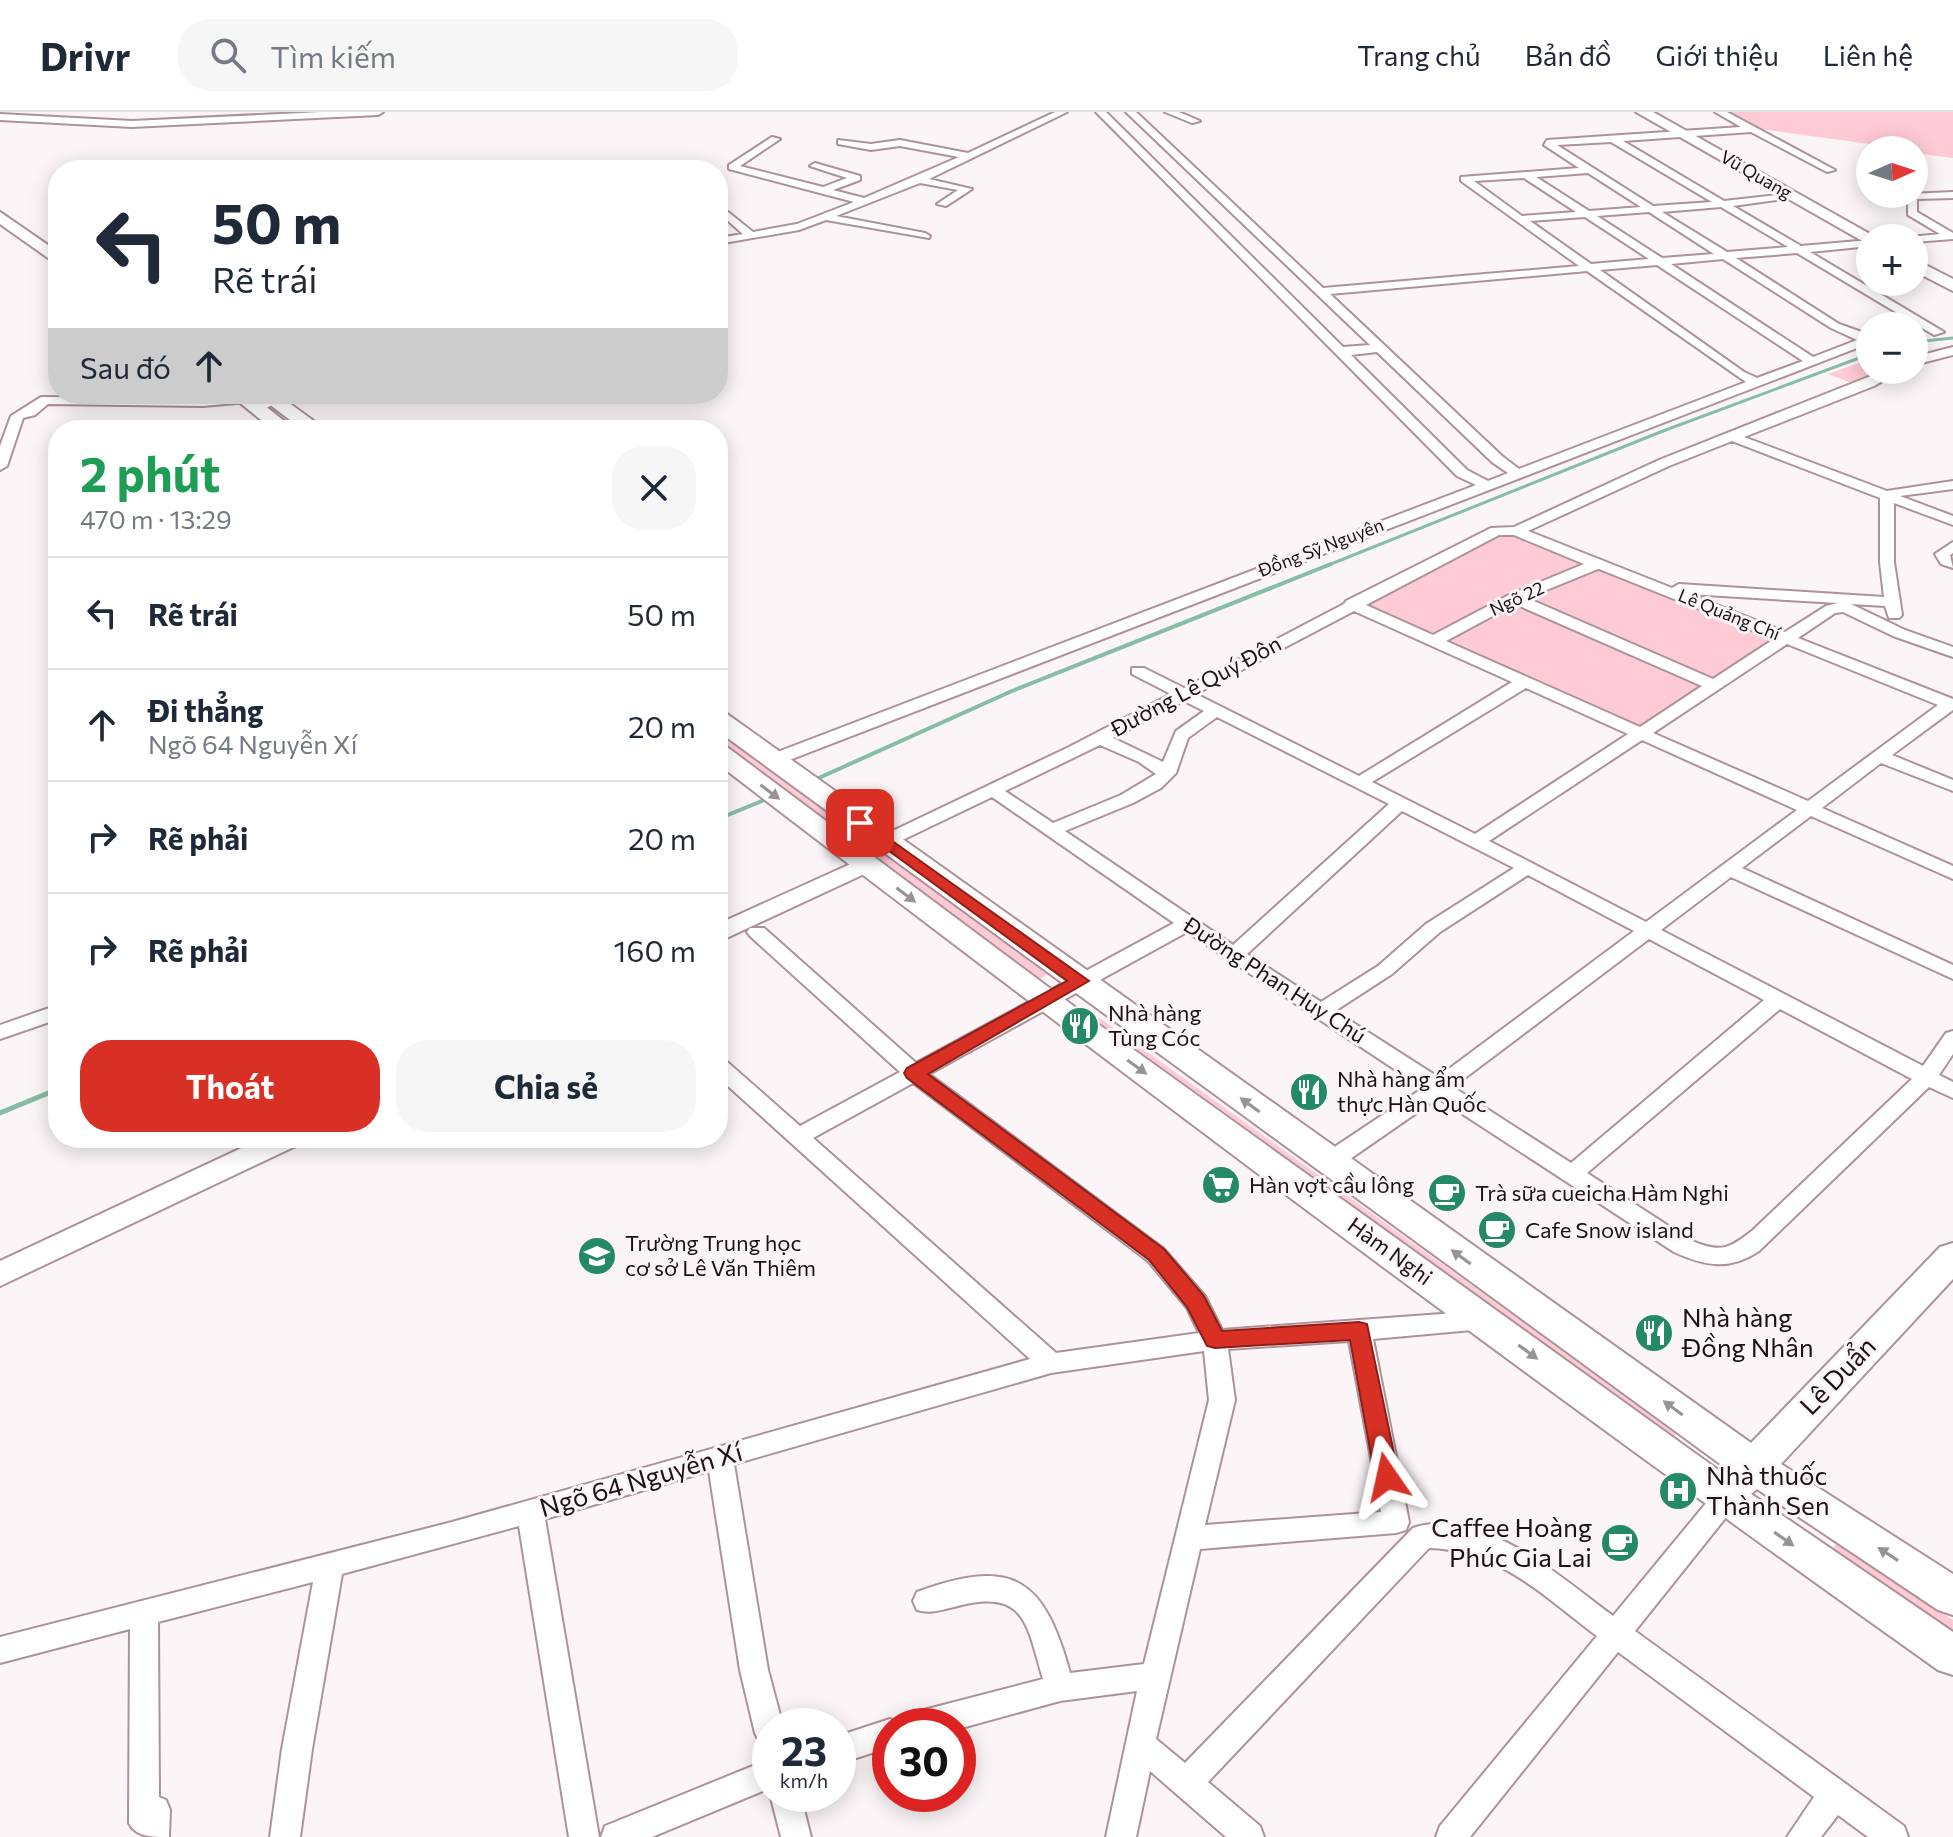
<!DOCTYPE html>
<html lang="vi">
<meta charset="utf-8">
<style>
:root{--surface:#fff;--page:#f6f6f7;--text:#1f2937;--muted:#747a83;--line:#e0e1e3;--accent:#d93025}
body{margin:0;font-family:Commissioner,sans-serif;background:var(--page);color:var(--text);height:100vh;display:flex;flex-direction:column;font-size:30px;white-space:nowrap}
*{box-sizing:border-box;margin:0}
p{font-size:26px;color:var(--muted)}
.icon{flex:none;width:44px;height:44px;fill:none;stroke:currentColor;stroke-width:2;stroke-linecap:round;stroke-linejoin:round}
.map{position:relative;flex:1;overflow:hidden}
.side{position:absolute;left:48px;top:308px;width:680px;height:728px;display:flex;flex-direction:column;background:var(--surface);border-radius:32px;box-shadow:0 4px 20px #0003}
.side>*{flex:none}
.top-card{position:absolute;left:48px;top:48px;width:680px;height:244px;border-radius:32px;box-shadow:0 4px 20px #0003;background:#fff;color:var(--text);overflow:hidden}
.needle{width:52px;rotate:87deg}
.controls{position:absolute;left:1856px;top:24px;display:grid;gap:16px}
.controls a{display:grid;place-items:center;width:72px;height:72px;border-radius:50%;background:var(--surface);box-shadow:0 4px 20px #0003;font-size:40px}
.speed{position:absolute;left:752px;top:1596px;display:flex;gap:16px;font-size:40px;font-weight:700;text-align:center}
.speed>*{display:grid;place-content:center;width:104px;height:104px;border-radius:50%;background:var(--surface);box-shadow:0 4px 20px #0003;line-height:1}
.speed small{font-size:20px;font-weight:400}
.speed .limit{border:12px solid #d22;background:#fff;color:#111}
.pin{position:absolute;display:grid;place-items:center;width:68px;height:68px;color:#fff;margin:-34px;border-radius:16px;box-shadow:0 4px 12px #0006}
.me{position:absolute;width:88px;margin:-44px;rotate:349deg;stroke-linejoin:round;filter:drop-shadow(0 0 6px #0008)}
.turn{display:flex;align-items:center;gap:28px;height:168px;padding:0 32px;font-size:36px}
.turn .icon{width:104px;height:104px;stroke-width:2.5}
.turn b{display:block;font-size:56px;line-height:68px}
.then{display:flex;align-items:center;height:76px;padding:0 32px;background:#0003;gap:16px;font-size:30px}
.round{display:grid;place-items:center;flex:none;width:84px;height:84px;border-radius:32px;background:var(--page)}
.head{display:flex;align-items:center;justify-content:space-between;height:136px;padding:0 32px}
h1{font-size:48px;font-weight:700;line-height:60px;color:#1e9e55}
.button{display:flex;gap:16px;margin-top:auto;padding:16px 32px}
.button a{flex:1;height:92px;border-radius:32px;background:var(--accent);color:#fff;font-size:32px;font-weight:700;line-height:92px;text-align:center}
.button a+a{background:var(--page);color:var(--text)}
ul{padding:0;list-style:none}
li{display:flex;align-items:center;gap:24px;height:112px;padding:0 32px;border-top:2px solid var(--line)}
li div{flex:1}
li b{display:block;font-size:30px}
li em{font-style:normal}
header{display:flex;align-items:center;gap:48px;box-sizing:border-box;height:112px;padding:0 40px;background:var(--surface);border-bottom:2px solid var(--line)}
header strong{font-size:38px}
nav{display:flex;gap:44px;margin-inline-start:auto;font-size:28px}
.search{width:560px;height:72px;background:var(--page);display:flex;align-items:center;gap:20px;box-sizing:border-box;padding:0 28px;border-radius:32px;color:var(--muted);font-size:30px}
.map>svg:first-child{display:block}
.green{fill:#fecad6}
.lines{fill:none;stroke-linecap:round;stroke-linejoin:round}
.stream-far2{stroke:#85bea4;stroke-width:3}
.stream-far1{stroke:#85bea4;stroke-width:4}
.stream{stroke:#85bea4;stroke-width:5}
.minor-casing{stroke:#ac9398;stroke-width:4}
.tertiary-casing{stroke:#ac9398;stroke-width:4}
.secondary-casing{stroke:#ac9398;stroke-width:4}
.minor{fill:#fff;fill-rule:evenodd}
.tertiary{fill:#fff;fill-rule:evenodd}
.secondary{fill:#fff;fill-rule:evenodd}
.oneway{fill:#989495}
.route{fill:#d93025;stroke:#8d1f18;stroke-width:2}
.labels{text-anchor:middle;stroke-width:6;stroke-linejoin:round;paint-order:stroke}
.far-street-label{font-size:18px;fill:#1b1214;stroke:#fbf5f7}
.street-label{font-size:22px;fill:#1b1214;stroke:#fbf5f7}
.poi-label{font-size:22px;fill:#1b1214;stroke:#fbf5f7;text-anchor:start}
.near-poi-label{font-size:26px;fill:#1b1214;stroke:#fbf5f7;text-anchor:start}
.near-street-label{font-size:26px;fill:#1b1214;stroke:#fbf5f7}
</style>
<header>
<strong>Drivr</strong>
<div class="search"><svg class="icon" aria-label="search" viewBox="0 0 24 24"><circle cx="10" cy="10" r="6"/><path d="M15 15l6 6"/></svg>Tìm kiếm</div>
<nav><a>Trang chủ</a><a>Bản đồ</a><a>Giới thiệu</a><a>Liên hệ</a></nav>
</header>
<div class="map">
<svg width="1953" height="1725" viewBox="0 0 1953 1725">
<rect width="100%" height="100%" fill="#fbf5f7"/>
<path class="green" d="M1724 0H1953V46L1914 41V38L1752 16Z
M1870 247V258H1891L1860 274 1828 262Z
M1504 420 1783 525 1636 619 1360 492Z
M718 619 1048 862 1039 867 718 628Z
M1100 906 1677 1321 1668 1330 1091 911Z
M1838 1429 1953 1508V1529L1828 1444Z"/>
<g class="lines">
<path class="stream-far2" d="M1914 230 1953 226
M1326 454 1663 319 1870 242"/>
<path class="stream-far1" d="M812 669 1012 579 1331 452
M718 707 769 686"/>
<path class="stream" d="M0 1001 58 977"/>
<g class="minor-casing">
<path id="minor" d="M322 0H383L378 3 132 15 0 8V2L132 9Z
M1055 0H1067L929 67 972 77 946 94 937 92 958 78 920 71 836 104 925 121 930 124 929 126 826 108 799 118 718 132V126L743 122 718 100V92L753 120 797 112 854 90 729 57V53L772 25 780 27 740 54 823 75 847 66 810 54 815 51 860 64V68L833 78 864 86 959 45 900 34 871 38 838 32V28L871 32 900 28 968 41Z
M1096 0H1106L1343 235 1370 233 1126 0H1136L1323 176 1579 154 1461 69V65L1579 56 1544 33 1547 28 1741 15 1715 0H1727L1835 58 1827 60 1751 20 1623 29 1724 89 1795 81V85L1791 86 1733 94 1801 134 1870 128V134L1810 140 1944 220 1934 223 1797 141 1736 146 1839 212 1870 223V231L779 652H767L764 648 767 644 1476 373 1457 364ZM1611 30 1712 90 1653 94 1557 33ZM1588 61 1641 95 1589 99 1536 65ZM1524 66 1576 100 1522 104 1474 69ZM1721 95 1788 135 1727 140 1662 100ZM1649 100 1714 142 1662 146 1597 104ZM1585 105 1649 147 1591 152 1530 109ZM1723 147 1831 216 1857 228 1813 245 1671 152ZM1657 153 1803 249 1757 266 1744 260 1600 158ZM1587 159 1746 270 1519 357 1502 344 1330 182ZM1377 240 1492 350 1508 361 1488 369 1467 358 1351 243Z
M1165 0H1179L1200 9 1192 11Z
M1953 80V86L1917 87V100L1953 121V127L1914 130 1910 125 1940 122 1908 103V82Z
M1953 235V243L1914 253V245Z
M1886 258H1901L1874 274 1744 325 1887 379 1953 369V377L1900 384 1953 404V413L1894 391V450L1902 503 1899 506H1889L1885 494 1851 492 1905 518 1953 535V545L1893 524 1843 500 1835 501 1798 526 1953 587V598L1892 643 1953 668V679L1881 651 1822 696 1953 754V767L1811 704 1742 756 1953 853V867L1731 765 1661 818 1923 954 1946 921 1953 919V942L1939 963 1953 970V986L1929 975 1759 1139C1729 1159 1705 1154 1674 1140L1438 986 1337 1056H1321L1318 1050 1321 1044 1423 976 1187 820 929 962 1164 1137 1205 1184 1222 1218 1483 1199 1492 1201 1495 1208 1492 1215 1483 1217 1373 1227 1409 1410 1406 1418 1396 1421 1200 1437 1156 1627 1185 1651 1413 1416C1480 1392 1564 1468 1613 1504L1717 1378 1726 1375 1735 1378 1739 1386 1735 1394 1635 1519 1904 1714 1908 1725H1868L1838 1703 1821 1725H1787L1814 1685 1618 1540 1470 1725H1436L1440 1714 1597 1524C1543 1484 1500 1438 1429 1436L1208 1670 1260 1714 1264 1725H1226L1150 1659 1136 1725H1106L1137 1579 1060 1589 958 1617V1614H890V1635L838 1652V1624L890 1607 901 1613 906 1604 916 1600 1043 1567C1026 1509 1025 1476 954 1495 941 1498 930 1502 917 1498L913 1489 917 1480C1013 1445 1044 1466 1070 1561L1144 1552 1209 1288 1204 1239 1051 1261 734 1352 768 1558 783 1614H770V1635L760 1631 755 1621 740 1558 709 1359 545 1407 599 1725H569L519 1414 342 1462 312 1637 300 1725H270L282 1637 313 1470 158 1510 159 1685 166 1688 170 1698 169 1725C151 1725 136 1725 129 1711L130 1517 0 1551V1525L452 1410 1030 1247 718 965V946L725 948 800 1014 900 960 750 824 747 820 750 816H764L916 951 1174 811 992 685 892 733H880L877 729 880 725 1069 635 1171 582 1132 562V556H1144L1184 576 1344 492 1346 489 1491 416 1514 415 1659 348ZM1732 329 1880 386V450L1884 485 1679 472 1672 476 1528 419 1669 354ZM1499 423H1514L1584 452 1509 483 1433 523 1366 493ZM1598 457H1599L1774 527 1713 567 1527 486ZM1689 482 1838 491 1826 494 1785 520ZM1515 492 1702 574 1640 615 1446 529ZM1354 499 1512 570 1359 664 1196 582ZM1787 532 1938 593 1808 689 1653 621ZM1526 576 1628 622 1475 722 1372 670ZM1184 589 1204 599 1176 619 1163 650 1113 626ZM1217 605 1389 692 1233 833 1065 719 1133 691 1161 676 1176 661 1188 626ZM1642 628 1797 698 1646 810 1489 729ZM1100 633 1139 650 1156 662 1121 683 1053 711 1005 679ZM1402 699 1514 756 1426 812 1378 854 1321 890 1247 842ZM1528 763 1634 819 1438 965 1335 899 1392 862 1440 820ZM1649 827 1764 888 1571 1051 1453 975ZM1780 897 1912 967 1753 1118C1728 1138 1720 1141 1690 1128L1587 1061ZM913 971 1148 1149 1187 1196 1199 1221 1056 1241 813 1026ZM1349 1229 1381 1400 1205 1413 1235 1288 1228 1237Z
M281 282H299L261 298 250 295Z
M244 283 248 284V290L203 294 48 292 35 303 23 306 7 354 0 358V334L11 304 41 285 203 286Z
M1953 430V441L1950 443 1953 456 1941 452 1935 442Z
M58 893V907L0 927V913Z
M770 1647V1676L652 1725H601L605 1714Z
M770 1682H800L811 1725H781Z"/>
</g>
<g class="tertiary-casing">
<path id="tertiary" d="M866 745 875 747 878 752 875 757 718 830V812Z
M263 1026H302L298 1033 0 1174V1149Z"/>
</g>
<g class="secondary-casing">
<path id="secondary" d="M1636 0H1653L1877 126H1870V132L1864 130Z
M0 100 58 140V153L0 112Z
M1914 147 1953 167V179L1914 159Z
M229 282H250L288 312 278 318 271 316Z
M256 282H277L326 318H303Z
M718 599 727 602 1751 1331 1940 1135 1953 1131V1167L1781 1352 1953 1462V1503L1938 1498 1757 1377 1751 1382 1953 1520V1563L1938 1558C1524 1265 1120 960 718 652V632L727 635 1091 907 1724 1362 1727 1357 718 619Z"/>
</g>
<use href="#minor" class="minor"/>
<use href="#tertiary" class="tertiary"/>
<use href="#secondary" class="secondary"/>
</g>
<defs><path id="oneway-solid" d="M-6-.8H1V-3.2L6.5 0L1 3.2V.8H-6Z" transform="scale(2)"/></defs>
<g class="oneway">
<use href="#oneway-solid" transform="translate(770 680) rotate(37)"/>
<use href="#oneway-solid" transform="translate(906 783) rotate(37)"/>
<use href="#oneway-solid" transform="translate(1137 955) rotate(36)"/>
<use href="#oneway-solid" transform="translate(1250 993) rotate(-144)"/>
<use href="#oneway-solid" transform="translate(1461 1145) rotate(-144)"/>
<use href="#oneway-solid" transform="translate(1528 1240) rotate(36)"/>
<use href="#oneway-solid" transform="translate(1673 1296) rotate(-144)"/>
<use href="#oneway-solid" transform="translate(1784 1427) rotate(35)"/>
<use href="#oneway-solid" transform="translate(1888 1442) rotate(-147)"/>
</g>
<path class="route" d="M860 706 1089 869 928 962 1164 1137 1204 1184 1222 1219 1359 1210 1367 1212 1399 1365 1396 1372 1387 1375 1379 1372 1375 1365 1350 1228 1215 1236 1207 1234 1187 1195 1149 1148 907 966 904 961 907 956 1067 869 855 714 852 711Z"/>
<defs>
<g id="restaurant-disc" transform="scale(2)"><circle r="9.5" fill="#248a65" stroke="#fbf5f7"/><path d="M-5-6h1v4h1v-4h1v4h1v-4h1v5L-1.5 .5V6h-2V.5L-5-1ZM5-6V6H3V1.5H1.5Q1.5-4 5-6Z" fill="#fff"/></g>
<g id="supermarket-disc" transform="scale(2)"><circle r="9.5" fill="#248a65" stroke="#fbf5f7"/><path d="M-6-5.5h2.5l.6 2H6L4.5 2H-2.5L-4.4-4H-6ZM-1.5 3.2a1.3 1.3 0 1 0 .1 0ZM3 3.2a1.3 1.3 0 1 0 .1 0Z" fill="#fff"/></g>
<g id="cafe-disc" transform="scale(2)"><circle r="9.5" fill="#248a65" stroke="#fbf5f7"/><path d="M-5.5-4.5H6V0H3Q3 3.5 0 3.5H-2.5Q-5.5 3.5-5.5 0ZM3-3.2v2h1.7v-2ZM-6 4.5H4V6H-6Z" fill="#fff"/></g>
<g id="school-disc" transform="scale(2)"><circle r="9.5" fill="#248a65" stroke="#fbf5f7"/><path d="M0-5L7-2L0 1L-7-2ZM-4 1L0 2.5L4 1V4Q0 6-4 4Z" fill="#fff"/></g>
<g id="hospital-disc" transform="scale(2)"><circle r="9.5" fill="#248a65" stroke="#fbf5f7"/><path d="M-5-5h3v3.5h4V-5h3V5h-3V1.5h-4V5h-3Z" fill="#fff"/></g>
</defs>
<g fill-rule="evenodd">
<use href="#restaurant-disc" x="1080" y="914"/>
<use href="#restaurant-disc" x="1309" y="980"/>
<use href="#supermarket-disc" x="1221" y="1073"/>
<use href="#cafe-disc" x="1447" y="1081"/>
<use href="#cafe-disc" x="1497" y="1118"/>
<use href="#school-disc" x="597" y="1144"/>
<use href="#restaurant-disc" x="1654" y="1221"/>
<use href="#hospital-disc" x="1678" y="1379"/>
<use href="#cafe-disc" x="1620" y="1431"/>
</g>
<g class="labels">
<g class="far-street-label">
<text transform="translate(1756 63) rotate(30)" y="6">Vũ Quang</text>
<text transform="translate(1321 436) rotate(-21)" y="6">Đồng Sỹ Nguyên</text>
<text transform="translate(1517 487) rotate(-25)" y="6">Ngõ 22</text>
<text transform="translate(1729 503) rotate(22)" y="6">Lê Quảng Chí</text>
</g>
<g class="street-label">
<text transform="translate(1196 574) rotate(-28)" y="8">Đường Lê Quý Đôn</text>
<text transform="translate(1275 868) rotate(33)" y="8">Đường Phan Huy Chú</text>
<text transform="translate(1390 1139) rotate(36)" y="8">Hàm Nghi</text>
</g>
<g class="poi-label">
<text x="1108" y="909">Nhà hàng<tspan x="1108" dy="25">Tùng Cóc</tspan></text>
<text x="1337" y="975">Nhà hàng ẩm<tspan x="1337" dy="25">thực Hàn Quốc</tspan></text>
<text x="1249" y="1081">Hàn vợt cầu lông</text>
<text x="1475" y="1089">Trà sữa cueicha Hàm Nghi</text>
<text x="1525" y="1126">Cafe Snow island</text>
<text x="625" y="1139">Trường Trung học<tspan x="625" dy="25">cơ sở Lê Văn Thiêm</tspan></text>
</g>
<g class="near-poi-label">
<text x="1682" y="1215">Nhà hàng<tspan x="1682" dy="30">Đồng Nhân</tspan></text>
<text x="1706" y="1373">Nhà thuốc<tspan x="1706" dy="30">Thành Sen</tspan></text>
<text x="1592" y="1425" text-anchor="end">Caffee Hoàng<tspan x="1592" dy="30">Phúc Gia Lai</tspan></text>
</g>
<g class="near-street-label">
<text transform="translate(1838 1264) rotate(-46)" y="9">Lê Duẩn</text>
<text transform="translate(641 1368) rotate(-16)" y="9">Ngõ 64 Nguyễn Xí</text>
</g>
</g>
</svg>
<div class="controls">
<a><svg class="needle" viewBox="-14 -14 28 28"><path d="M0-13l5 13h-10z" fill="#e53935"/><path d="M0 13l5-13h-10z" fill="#747a83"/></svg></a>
<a>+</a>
<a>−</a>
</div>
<div class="speed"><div>23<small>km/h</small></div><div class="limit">30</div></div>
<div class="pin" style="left:860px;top:711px;background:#d93025"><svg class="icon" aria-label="arrive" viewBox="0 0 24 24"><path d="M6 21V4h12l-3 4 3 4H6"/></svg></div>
<svg class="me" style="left:1387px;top:1365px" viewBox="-20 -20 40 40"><path d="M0-17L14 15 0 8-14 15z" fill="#d93025" stroke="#fff" stroke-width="4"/></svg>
<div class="top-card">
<div class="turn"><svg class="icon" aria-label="left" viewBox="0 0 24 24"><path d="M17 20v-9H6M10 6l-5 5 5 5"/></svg><div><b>50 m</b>Rẽ trái</div></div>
<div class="then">Sau đó<svg class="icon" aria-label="ahead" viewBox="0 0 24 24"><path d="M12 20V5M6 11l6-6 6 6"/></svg></div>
</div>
<section class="side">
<div class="head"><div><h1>2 phút</h1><p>470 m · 13:29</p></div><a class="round"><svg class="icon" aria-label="close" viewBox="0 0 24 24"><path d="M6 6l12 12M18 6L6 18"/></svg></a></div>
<ul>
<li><svg class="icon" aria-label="left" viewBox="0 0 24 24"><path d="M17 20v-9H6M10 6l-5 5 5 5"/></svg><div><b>Rẽ trái</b></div><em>50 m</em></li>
<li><svg class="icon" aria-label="ahead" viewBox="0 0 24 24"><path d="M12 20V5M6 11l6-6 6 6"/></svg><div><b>Đi thẳng</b><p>Ngõ 64 Nguyễn Xí</p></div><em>20 m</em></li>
<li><svg class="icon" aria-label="right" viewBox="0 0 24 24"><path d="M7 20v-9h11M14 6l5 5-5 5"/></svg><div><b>Rẽ phải</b></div><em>20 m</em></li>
<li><svg class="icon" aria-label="right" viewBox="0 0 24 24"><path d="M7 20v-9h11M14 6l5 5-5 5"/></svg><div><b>Rẽ phải</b></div><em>160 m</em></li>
</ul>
<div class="button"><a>Thoát</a><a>Chia sẻ</a></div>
</section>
</div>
